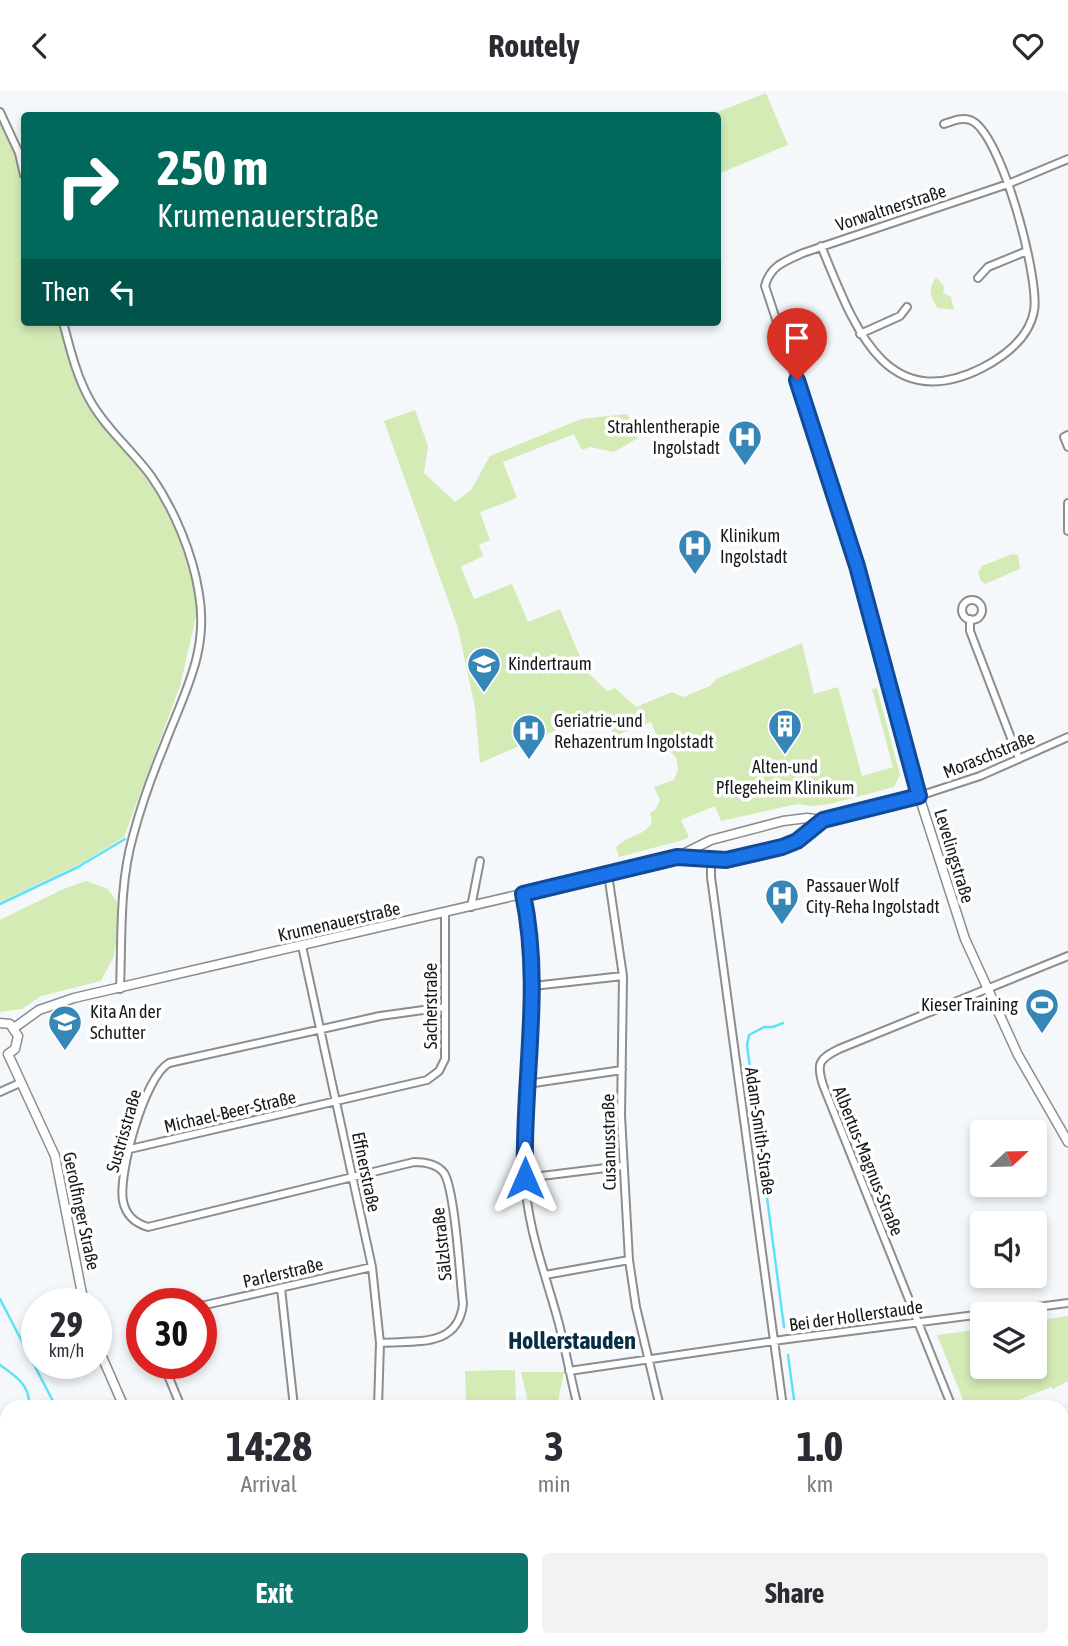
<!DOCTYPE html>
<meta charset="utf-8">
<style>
:root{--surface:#fff;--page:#f2f2f3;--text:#2b2b33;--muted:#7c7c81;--accent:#0f766e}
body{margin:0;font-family:"Asap Condensed",sans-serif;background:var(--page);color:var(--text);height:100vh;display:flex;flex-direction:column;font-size:26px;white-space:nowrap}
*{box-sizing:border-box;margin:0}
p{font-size:23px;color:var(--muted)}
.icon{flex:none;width:38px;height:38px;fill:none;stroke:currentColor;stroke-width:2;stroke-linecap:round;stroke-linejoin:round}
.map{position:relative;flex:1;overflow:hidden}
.details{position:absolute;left:0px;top:1309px;width:1069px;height:247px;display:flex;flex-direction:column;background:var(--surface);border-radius:21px 21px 0 0;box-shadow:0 4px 10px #0003}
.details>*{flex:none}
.top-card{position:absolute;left:21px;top:21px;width:700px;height:214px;border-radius:7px;box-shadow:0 4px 10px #0003;background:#00695c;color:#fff;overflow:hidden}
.needle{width:46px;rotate:68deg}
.controls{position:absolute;left:970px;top:1029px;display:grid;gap:14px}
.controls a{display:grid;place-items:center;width:77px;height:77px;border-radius:7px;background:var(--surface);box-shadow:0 4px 10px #0003;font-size:35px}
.speed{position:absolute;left:21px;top:1197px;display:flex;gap:14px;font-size:35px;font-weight:700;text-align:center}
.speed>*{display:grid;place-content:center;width:91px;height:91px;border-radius:50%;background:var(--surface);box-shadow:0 4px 10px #0003;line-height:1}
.speed small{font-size:18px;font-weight:400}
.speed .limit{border:10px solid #d22;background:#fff;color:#111}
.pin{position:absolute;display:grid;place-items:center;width:60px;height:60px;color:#fff;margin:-72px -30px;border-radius:50% 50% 50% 0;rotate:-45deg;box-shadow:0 0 7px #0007}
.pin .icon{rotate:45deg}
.me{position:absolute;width:77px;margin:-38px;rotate:0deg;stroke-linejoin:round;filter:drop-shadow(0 0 5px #0008)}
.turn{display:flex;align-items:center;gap:24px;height:147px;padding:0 21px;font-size:32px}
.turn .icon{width:91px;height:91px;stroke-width:2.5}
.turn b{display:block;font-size:49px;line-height:60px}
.then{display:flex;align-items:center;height:66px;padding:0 21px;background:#0003;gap:14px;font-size:26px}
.eta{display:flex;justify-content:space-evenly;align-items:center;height:119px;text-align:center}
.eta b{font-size:42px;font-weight:700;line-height:49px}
.cta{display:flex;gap:14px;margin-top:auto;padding:14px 21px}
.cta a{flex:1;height:80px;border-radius:7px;background:var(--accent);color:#fff;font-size:28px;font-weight:700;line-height:80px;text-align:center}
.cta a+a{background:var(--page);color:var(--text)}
header{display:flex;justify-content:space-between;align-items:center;height:91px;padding:0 21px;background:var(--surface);font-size:32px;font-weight:700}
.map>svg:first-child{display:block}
.green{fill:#d4ebb6}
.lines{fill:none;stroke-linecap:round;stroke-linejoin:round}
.stream{stroke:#61e0f7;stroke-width:2.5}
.minor-casing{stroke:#8b8d8f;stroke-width:10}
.tertiary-casing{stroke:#8b8d8f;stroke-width:11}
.minor{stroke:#fff;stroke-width:6}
.tertiary{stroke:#fff;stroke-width:8}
.route-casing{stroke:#114b97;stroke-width:18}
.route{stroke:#1a73e8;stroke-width:12}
.labels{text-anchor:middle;stroke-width:7;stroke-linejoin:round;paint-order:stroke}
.street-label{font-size:18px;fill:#18191a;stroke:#fff}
.poi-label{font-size:18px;fill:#18191a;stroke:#fff;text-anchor:start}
.district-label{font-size:24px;font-weight:bold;fill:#062e46;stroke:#fff}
</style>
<header><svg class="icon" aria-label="back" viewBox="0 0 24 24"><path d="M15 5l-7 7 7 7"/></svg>Routely<svg class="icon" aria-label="heart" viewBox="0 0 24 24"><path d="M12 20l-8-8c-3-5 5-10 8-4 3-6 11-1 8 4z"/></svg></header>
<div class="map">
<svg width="1068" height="1555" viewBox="0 0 1068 1555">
<rect width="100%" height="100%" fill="#f5f8fa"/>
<path class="green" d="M766 2 788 54 718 83V24H710Z
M0 27 24 88V231H61L75 283 89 314 106 339 141 378 159 405 176 441 191 482 198 517 180 595 124 746 82 772 0 811Z
M936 186 944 195 943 202 951 206 954 219 938 217C929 205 928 199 936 186Z
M415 319 428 355 424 382 455 411 471 399 490 365 581 328 627 323 638 347 614 361 590 356 582 359 574 343 503 371 517 407 480 421 490 449 479 454 483 465 461 476 474 508 512 493 528 531 560 518 586 580 607 600 615 597 636 616 672 601 683 606 710 595 716 588 802 552 814 603 838 596 862 685 893 676 872 598 877 597 900 684 894 696 830 713 814 715 797 713 721 730 715 715 681 729 689 746 683 749 619 766 616 757C625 744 645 746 652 731L650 722 655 719 660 709 654 696 674 689 678 678 676 666 659 651 651 631 614 645 603 619 480 672 475 617 458 537 384 330Z
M1012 463 1018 464 1020 478 985 493 981 490 978 481 982 475Z
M86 790 108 798 117 811 118 839 114 865 101 890 41 905 22 918 0 921V829L63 798Z
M1068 1225V1290L1053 1298 1051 1296 1002 1316H966L937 1244 982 1238V1276H1034V1230Z
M515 1279 516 1312 466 1314 465 1280Z
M521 1281H564L557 1315 529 1316Z
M1068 1359V1416L1062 1419V1362Z
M1068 1439V1555H1046L1043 1549H1062V1442Z
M818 1549H868L870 1555H819Z"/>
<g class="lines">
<path class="stream" d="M0 813 78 776 125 748
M783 932 773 936H764L749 944 747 954 784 1236
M0 1208 56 1316
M788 1264 795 1316
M0 1274C16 1285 31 1295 29 1316
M0 1460 7 1455
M112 1549 114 1555
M826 1549 827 1555"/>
<g class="minor-casing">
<path id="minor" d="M0 21 19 62 24 84
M1068 68 1008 93 803 162C785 170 770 175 765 195L849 448 919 705 980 685 1068 646
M821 155C852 228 882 327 982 277 1005 265 1029 247 1034 220 1040 189 1001 39 970 29 961 26 953 30 944 33
M978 187 988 176 1027 160
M63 231C70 258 77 287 91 311 107 339 132 359 151 385 174 418 193 463 199 503 209 561 184 602 164 655 152 684 141 715 133 745 119 794 122 848 120 898
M860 243 900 225 907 216
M1068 344 1064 346 1068 356
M1068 412V440
M962 519a10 10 0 1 1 20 0a10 10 0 1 1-20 0Z
M970 528V540L1019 668
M711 768V786L783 1316
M608 783 623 885 621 1025 629 1169 636 1216 660 1316
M523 803C544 896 521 990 525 1084 526 1135 546 1184 559 1233 566 1261 571 1289 578 1316
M471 816 480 770
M302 855 372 1176 380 1252 378 1316
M533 895 623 885
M527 993 622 979
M0 1001 20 992
M130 1058 427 989 439 980 445 968V823
M525 1087 622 1075
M545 1184 629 1169
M281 1197 294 1316
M201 1215 372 1176
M380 1252C414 1249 458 1258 463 1213 460 1188 455 1099 444 1082 437 1073 425 1071 414 1071L148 1136C135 1132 126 1125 123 1110 118 1083 144 986 169 972L380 925 445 916
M163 1272 181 1316
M569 1280 788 1248 1068 1212
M952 1316 823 994C816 972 819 968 839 958L1068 865
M1062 1432 1068 1430
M273 1549 274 1555
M348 1549 351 1555
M411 1549 412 1555
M637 1549 638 1555
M814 1549 815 1555
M197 1555 228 1549
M644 1555 660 1549"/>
</g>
<g class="tertiary-casing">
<path id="tertiary" d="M680 766 726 769 782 756 797 750 823 729
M0 932 10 933 18 945 15 958 8 963
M14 937 39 919 74 907 608 783 677 766 711 749 783 730 807 727 823 729 919 705 965 848 1018 964 1068 1051
M8 963 55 1065 84 1213
M96 1252 124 1316
M195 1549 196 1555"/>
</g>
<use href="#minor" class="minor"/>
<use href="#tertiary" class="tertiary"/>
</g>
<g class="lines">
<g class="route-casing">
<path id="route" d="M525 1087C522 992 543 897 523 803L677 766 726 769 782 756 797 750 823 729 919 705 857 475 797 289"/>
</g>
<use href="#route" class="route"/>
</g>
<defs>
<g id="hospital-pin" transform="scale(1.75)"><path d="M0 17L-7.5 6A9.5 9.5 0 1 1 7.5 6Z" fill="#3786b8" stroke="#fff"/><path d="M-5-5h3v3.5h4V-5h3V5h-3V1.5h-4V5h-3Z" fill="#fff"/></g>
<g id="school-pin" transform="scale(1.75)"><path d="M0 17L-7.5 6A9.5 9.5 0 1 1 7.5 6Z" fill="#3786b8" stroke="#fff"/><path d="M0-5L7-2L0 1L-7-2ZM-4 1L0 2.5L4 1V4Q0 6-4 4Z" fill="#fff"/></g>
<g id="building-pin" transform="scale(1.75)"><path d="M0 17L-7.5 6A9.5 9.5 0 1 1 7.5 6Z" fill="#3786b8" stroke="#fff"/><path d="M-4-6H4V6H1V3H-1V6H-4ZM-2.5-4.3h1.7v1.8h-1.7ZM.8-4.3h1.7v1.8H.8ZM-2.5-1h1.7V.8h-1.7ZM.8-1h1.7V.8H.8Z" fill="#fff"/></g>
<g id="stadium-pin" transform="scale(1.75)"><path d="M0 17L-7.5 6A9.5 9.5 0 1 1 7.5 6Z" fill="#3786b8" stroke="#fff"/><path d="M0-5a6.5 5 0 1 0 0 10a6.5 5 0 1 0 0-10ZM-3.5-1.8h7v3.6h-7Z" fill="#fff"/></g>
</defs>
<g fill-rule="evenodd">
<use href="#hospital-pin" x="745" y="346"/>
<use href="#hospital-pin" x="695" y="455"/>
<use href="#school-pin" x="484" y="573"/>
<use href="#building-pin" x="785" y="635"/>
<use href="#hospital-pin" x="529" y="640"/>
<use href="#hospital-pin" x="782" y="805"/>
<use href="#stadium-pin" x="1042" y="914"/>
<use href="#school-pin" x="65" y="931"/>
</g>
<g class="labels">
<g class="street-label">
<text transform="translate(891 117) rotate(-18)" y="6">Vorwaltnerstraße</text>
<text transform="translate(989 664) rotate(-22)" y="6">Moraschstraße</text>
<text transform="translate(954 765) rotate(73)" y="6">Levelingstraße</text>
<text transform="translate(339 831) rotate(-13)" y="6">Krumenauerstraße</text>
<text transform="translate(431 915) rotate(-90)" y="6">Sacherstraße</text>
<text transform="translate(230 1021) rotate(-13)" y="6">Michael-Beer-Straße</text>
<text transform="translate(124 1040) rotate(-74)" y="6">Sustrisstraße</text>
<text transform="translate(760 1040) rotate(82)" y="6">Adam-Smith-Straße</text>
<text transform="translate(609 1051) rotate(-91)" y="6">Cusanusstraße</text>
<text transform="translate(868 1070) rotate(68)" y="6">Albertus-Magnus-Straße</text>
<text transform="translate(366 1081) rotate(78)" y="6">Effnerstraße</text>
<text transform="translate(81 1120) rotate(78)" y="6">Gerolfinger Straße</text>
<text transform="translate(442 1153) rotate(-96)" y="6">Sälzlstraße</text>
<text transform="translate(283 1182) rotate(-13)" y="6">Parlerstraße</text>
<text transform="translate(856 1225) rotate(-8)" y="6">Bei der Hollerstaude</text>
</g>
<g class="poi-label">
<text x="720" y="342" text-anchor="end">Strahlentherapie<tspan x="720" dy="21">Ingolstadt</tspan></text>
<text x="720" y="451">Klinikum<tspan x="720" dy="21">Ingolstadt</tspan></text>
<text x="508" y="579">Kindertraum</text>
<text x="554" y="636">Geriatrie-und<tspan x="554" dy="21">Rehazentrum Ingolstadt</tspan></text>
<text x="785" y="682" text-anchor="middle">Alten-und<tspan x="785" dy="21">Pflegeheim Klinikum</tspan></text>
<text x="806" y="801">Passauer Wolf<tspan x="806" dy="21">City-Reha Ingolstadt</tspan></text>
<text x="1018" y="920" text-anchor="end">Kieser Training</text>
<text x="90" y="927">Kita An der<tspan x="90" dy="21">Schutter</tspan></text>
</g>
<g class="district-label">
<text x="572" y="1258">Hollerstauden</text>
</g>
</g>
</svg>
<div class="controls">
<a><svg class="needle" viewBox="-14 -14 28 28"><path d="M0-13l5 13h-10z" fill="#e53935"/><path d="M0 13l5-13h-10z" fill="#7c7c81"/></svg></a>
<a><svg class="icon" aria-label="sound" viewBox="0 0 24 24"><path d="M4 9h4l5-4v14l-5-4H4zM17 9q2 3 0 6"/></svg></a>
<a><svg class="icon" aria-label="layers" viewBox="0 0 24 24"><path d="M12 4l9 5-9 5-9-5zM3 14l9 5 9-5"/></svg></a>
</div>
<div class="speed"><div>29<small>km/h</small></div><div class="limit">30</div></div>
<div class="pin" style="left:797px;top:289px;background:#d93025"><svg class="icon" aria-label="arrive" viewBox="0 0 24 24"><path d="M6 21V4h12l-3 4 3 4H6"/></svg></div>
<svg class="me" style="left:525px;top:1087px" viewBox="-20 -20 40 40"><path d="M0-17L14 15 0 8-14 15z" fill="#1a73e8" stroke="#fff" stroke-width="4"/></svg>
<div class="top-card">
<div class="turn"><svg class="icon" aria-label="right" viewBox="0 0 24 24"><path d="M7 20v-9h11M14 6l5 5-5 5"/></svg><div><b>250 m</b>Krumenauerstraße</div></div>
<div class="then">Then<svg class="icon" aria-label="left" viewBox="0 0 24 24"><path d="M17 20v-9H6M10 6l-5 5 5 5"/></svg></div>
</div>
<section class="details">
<div class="eta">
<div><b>14:28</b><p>Arrival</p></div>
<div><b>3</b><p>min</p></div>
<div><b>1.0</b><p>km</p></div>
</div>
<div class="cta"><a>Exit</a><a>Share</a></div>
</section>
</div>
